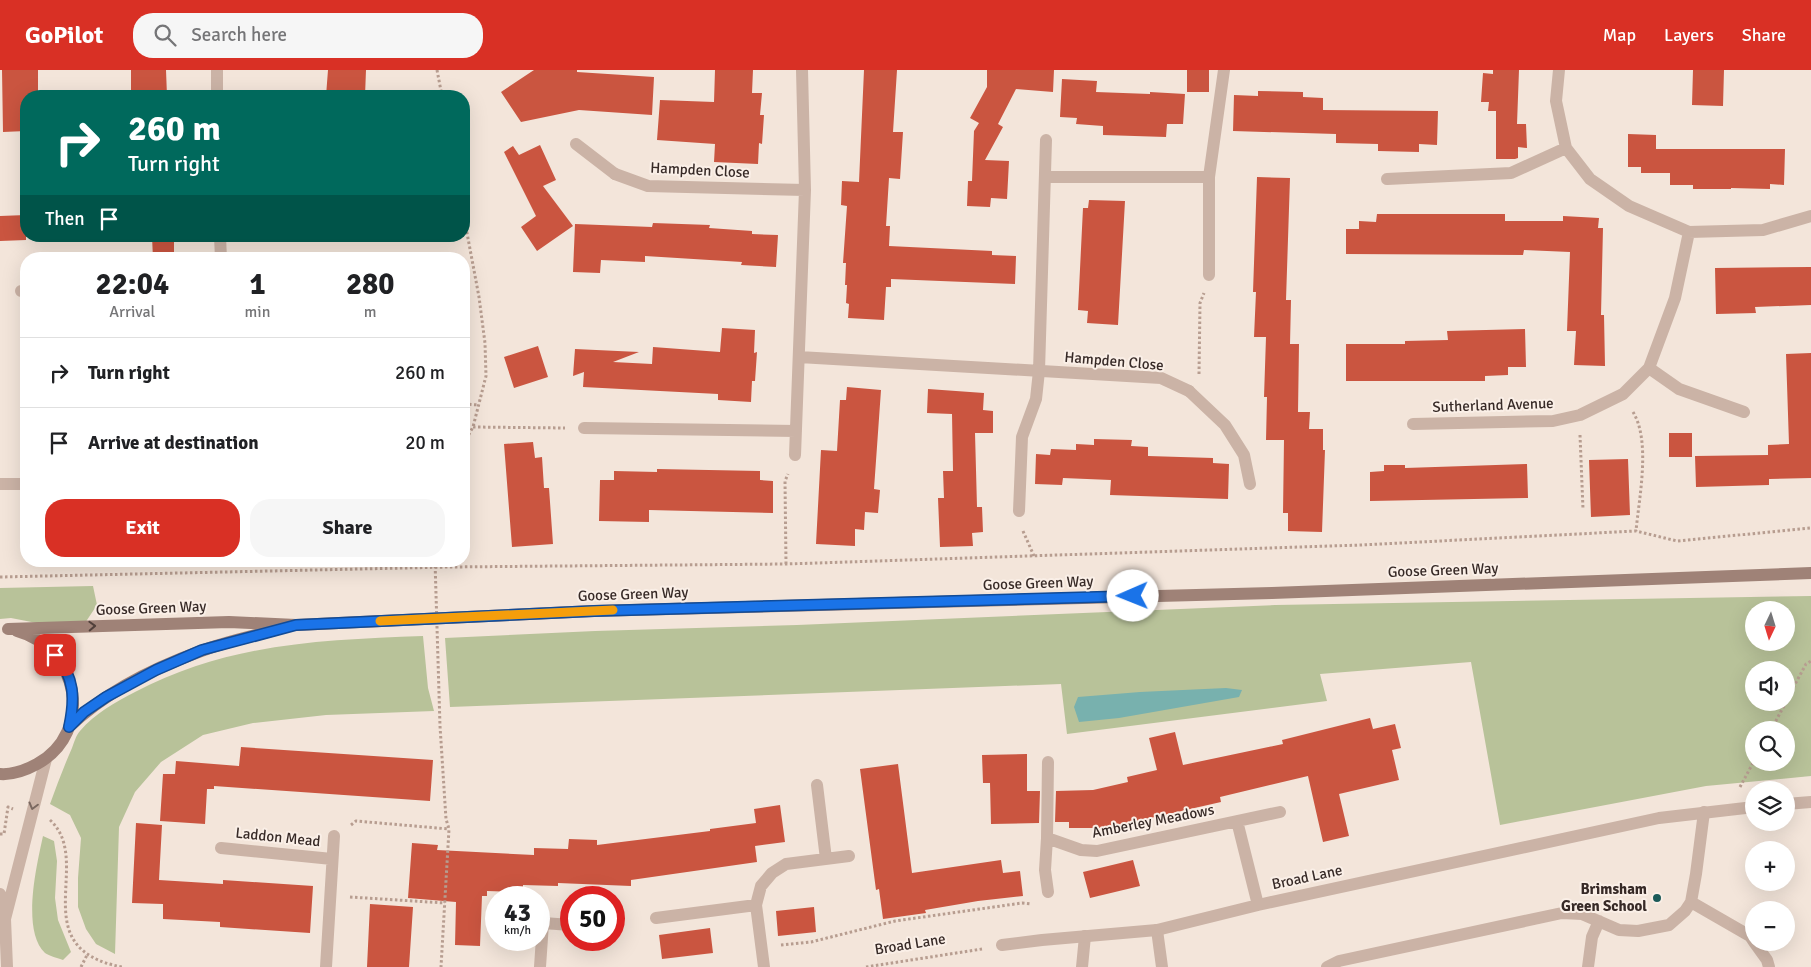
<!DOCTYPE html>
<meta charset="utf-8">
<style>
:root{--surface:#fff;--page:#f6f6f6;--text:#202124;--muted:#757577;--line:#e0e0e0;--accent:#d93025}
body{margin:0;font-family:Signika,sans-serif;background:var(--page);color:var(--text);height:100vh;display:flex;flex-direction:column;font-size:19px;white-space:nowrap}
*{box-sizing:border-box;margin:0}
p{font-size:16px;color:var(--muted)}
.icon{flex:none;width:28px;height:28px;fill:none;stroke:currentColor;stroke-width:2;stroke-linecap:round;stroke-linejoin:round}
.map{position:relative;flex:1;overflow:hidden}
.panel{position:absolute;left:20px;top:182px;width:450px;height:315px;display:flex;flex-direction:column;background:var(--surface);border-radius:20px;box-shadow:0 5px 20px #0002}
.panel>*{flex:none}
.banner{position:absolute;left:20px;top:20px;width:450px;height:152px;border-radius:20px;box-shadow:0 5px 20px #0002;background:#00695c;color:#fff;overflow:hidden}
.needle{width:32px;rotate:184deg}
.buttons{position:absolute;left:1745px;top:531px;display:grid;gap:10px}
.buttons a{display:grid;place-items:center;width:50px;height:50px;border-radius:50%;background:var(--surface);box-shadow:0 5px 20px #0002;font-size:25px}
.speed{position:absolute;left:485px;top:816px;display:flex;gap:10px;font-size:25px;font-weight:700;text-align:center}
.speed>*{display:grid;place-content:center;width:65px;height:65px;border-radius:50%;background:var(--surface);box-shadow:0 5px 20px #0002;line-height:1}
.speed small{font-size:12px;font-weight:400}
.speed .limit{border:8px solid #d22;background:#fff;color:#111}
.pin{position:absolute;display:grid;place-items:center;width:42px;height:42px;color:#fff;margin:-21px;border-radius:10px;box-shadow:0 2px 8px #0006}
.me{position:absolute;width:55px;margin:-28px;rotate:269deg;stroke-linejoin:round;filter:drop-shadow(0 0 4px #0008)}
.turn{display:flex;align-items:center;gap:18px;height:105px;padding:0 25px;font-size:22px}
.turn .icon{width:65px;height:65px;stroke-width:2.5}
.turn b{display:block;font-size:35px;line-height:42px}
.then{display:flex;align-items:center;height:48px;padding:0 25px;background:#0003;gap:10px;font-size:19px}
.eta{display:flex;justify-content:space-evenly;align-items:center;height:85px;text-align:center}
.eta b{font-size:30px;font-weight:800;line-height:35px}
.primary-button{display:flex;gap:10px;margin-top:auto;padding:10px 25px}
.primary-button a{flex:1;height:58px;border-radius:20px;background:var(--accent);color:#fff;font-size:20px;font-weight:800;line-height:58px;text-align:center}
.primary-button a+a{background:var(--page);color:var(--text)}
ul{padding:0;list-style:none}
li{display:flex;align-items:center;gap:15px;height:70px;padding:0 25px;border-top:1px solid var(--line)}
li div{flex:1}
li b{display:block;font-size:19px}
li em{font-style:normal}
header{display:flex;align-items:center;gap:30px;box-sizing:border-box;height:70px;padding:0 25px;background:var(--accent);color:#fff}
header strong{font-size:24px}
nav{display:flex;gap:28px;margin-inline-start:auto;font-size:18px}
.search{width:350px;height:45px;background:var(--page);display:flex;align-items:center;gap:12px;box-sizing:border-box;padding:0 18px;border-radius:20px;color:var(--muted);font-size:19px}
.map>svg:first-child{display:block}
.green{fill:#b8c299;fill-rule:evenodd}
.water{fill:#78b1ae}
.building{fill:#ca5540}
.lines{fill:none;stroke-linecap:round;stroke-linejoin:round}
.path{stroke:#b79d90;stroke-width:3;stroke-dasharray:2.5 2.5;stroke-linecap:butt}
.service{stroke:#cbb3a6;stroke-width:12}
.minor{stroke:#cbb3a6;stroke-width:12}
.tertiary{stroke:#cbb3a6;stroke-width:12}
.secondary{stroke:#9f8277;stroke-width:12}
.path-bridge{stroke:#b79d90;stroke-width:3;stroke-dasharray:2.5 2.5;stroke-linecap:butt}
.oneway{stroke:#51403b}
.oneway2{stroke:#7a6860}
.route-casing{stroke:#114b97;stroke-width:12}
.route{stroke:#1a73e8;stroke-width:9}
.slow{stroke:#f59e0b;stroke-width:9}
.poi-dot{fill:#1b5a58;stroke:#faefe7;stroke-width:2}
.labels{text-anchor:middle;stroke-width:4;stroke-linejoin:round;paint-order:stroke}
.street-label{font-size:15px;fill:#372a27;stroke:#faefe7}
.poi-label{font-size:15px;font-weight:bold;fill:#372a27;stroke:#faefe7;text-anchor:end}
</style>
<header>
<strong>GoPilot</strong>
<div class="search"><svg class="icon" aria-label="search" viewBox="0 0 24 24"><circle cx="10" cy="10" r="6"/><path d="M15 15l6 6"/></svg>Search here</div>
<nav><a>Map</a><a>Layers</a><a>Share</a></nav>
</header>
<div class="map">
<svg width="1811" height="897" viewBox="0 0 1811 897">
<rect width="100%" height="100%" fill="#f3e5da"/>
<path class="green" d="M93 516 97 535 85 553 52 556 11 548 0 549V518Z
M1811 526V706L1706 716 1500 755 1471 592 1320 604 1327 631 1067 664 1061 614 450 637 445 568 595 561 797 555 1275 535ZM1754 540H1786V572H1754ZM1754 600H1786V632H1754ZM1754 660H1786V692H1754Z
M423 566 428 618 434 641 326 645 253 653 203 665 161 692 135 722 119 757 115 884 96 874 86 859 78 837V808L81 768 70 745 50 734C57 715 64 696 72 678 74 673 76 665 80 661 95 643 116 632 135 622 228 573 321 570 423 566Z
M43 766 54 771 57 791 55 828 58 850 71 882 63 890C58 888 49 886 45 883 21 860 37 794 43 766Z"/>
<path class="water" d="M1226 618 1242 620 1239 627 1119 648 1079 652 1074 637 1078 627 1140 622Z"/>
<path class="building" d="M2 0H38V26H26V61L3 62Z
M131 0H166L167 26H131Z
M328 0H366L365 26H326Z
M534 0H577V2L654 7 652 45 579 40 521 52 501 22Z
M715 0H753L752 23H762L760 45H764L762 74 759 73 758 94 714 92 715 74 657 70 660 30 714 32Z
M864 0H897L893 62H903L900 109 889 108 886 156H890L889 176 992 181V185L1016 186 1015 214 891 209V217H886L884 250 848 248 849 234 846 233 847 215H845L846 193H843L847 136 841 135 842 111 859 112Z
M987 0H1054L1053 22 1016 19 998 54 1003 57 985 90 1009 91 1007 129 991 128 990 137 967 136 968 111H972L974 61 979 53 970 48 987 17Z
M1187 0H1209V22H1187Z
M1493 0H1519L1517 54H1526L1527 78 1518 77V88L1515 89H1496V41H1488L1489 32H1481L1483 3 1493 4Z
M1693 0H1724L1723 36 1692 35Z
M1062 9 1097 11 1096 22 1150 24V22L1185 24 1183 54H1167L1166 67 1103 65V56L1076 54 1077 48 1060 47Z
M1258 21 1303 22V27L1323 28V40L1438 41 1437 75 1419 74V82L1378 81V74L1336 73V64L1233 61 1234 25 1258 26Z
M1628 64 1656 65V79H1785L1784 115 1770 114V119L1731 118V119H1693V115H1670V103H1641V97H1628Z
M540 75 556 110 543 116 573 156 537 181 521 157 536 146 504 82 513 76 519 85Z
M1257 107 1290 108 1286 230H1291L1290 274H1299L1298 342H1310L1309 359H1323V380H1325L1322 462 1288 461V443H1283L1284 370H1266L1267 327H1264L1266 267H1254L1256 222H1253Z
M1089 130 1125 131 1118 255 1087 253 1088 241 1078 240 1083 138H1088Z
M1377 144H1505V151H1563V146L1599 148 1598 158H1603L1601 245H1604L1605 296 1574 295 1576 261H1567L1570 182 1524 180 1523 185 1346 184V159H1359V151L1376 152Z
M26 145V170L0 171V146Z
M653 153 710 155 709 158 752 161V164L778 165 776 197 741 195 742 192 645 186V192L601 190 600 203 573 202 575 154 652 157Z
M152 166H174V189H153Z
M1811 197V235L1755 237 1756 243 1716 244 1715 198Z
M722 258 755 260 754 283 757 282 755 311H752L751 332 718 330V324L583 317 584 302 573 306 575 279 639 282 613 292 652 294 653 277 720 282Z
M1525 259 1526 297H1508V305L1485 306V311H1346V274H1405V271L1448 270 1447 261Z
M538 276 548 307 514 318 504 287Z
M1811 283V408L1769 409V415L1696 417 1695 386 1768 385V375L1789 374 1786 284Z
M847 317 881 320 874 419 880 420 878 443 865 442 864 460 855 459V476L816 474 821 380 837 381 840 330H846Z
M928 319 984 323 983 340 993 341V363H975L977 437H982L983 462 972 463 973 476 940 477 938 428H944L943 401H953L952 344 927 343Z
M1669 363H1692V387H1669Z
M1094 369 1132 370 1131 376 1148 377V386L1213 388V393L1229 394 1228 429 1110 425 1111 410 1063 408 1062 415 1035 414 1036 384 1050 385 1051 379 1076 380V374L1094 375Z
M533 372 535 388 542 387 544 418H549L553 474 512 477 504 374Z
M1628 389 1630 445 1591 447 1589 390Z
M1527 394 1528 428 1370 431V402L1384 401V395H1405V398Z
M657 399 760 401V410L773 411V443L649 440V452L599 451 600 410H614V401L657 402Z
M1370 648 1373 659 1395 654 1401 678 1392 680 1399 710 1339 724 1349 766 1323 772 1308 706 1220 727 1221 732 1124 754 1125 758H1069V752H1055L1056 721 1093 720 1128 712 1127 707 1157 700 1149 668 1175 662 1183 695 1283 674 1282 670Z
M241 677 433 690 430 731 214 716V719H207L205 754 160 751 163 704H175L176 691 239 696Z
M1027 684V721H1040L1039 753 991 754 990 713H983L982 685Z
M898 694 912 803 1001 790 1003 803 1020 801 1023 826 978 831 925 840 926 843 883 849 879 819 876 820 860 699Z
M780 735 785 772 755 776 757 792 631 810V816L558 813V816L523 815V822L487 821V826H482L480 876 455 875 456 832 408 828 412 773 438 775 437 780 534 785V778L568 779 569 769 597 770V775L710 761V759L756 753 754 739Z
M136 753 162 755 159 810 223 814V810L313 816 310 863 220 857V852L163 849V834L132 833Z
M1133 790 1140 816 1090 828 1083 802Z
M370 834 413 837 409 897H367Z
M814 837 816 862 778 866 776 841Z
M710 858 713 883 662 889 659 865Z"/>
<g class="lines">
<path class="path" d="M437 0 442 26
M464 147 479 227 485 273 486 306 473 357 464 373
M1199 304 1200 233 1204 223
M464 334 479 335
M1633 342C1651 371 1639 428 1636 461
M473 357 565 358
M1580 365 1583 439
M1023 461 1034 486
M449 491V497
M786 494 785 411 788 404
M0 507 449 497 786 494 1361 475 1636 461 1677 471 1811 458
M1786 631 1806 594 1811 591
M440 656 446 749 449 759 441 897
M1771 660 1786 632
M1740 717 1754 691
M50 750C95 791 22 878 122 897
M351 755 356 751 449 759
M0 764H4L8 737 13 739
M350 827 445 833
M781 875 811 872 895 851 1022 833 1031 834
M81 897 87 885
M866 897 982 879"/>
<path class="service" d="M576 74 615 104
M1209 205V107L1224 0
M1189 321 1225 355 1244 385 1250 414
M0 414H26
M1019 441 1022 367 1036 329 1039 301
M1691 832 1750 866 1754 872
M1157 860 1162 897
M1754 872 1767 890 1769 897
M1082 897 1085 866
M1327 897 1339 891 1562 843 1582 844 1619 860 1638 861 1669 855 1685 841 1691 832 1696 804 1704 742
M1588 897 1592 867 1599 851"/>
<path class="minor" d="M217 0V26
M1559 0 1556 31 1566 78 1590 109 1629 136 1689 162 1763 160 1811 146
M615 104 648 116 805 120
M1046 107H1209
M1387 109 1511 103 1566 78
M220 166 221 189
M21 221H26
M799 287 1161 308 1189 321
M1649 298 1679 319 1744 342
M1039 301 1046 70
M1413 354 1553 351 1580 345 1623 324 1649 298 1675 228 1689 162
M584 358 796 361
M795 385 805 120 802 0
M1048 692 1047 768 1045 800 1048 822
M817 715 826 789
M1786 734 1811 732
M1237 751 1258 835
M1047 768 1081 780 1097 781 1280 742
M221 778 332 789
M656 848 756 835
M1002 875 1042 870 1157 860 1258 835 1659 748 1754 737
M326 897 334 766
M540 897 543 853 571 855
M764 897 756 835 761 816 772 803 786 794 849 786"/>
<path class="tertiary" d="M0 824 5 849 7 897
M5 849 46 689"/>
<path class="secondary" d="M8 559 229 552 296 555 594 541 1272 523 1811 503
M69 657C105 622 154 598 201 581 227 571 255 566 282 558
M0 704C13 705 26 700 37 694 95 662 79 578 17 561"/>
<path class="path-bridge" d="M435 491 440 656"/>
</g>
<defs><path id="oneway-chevron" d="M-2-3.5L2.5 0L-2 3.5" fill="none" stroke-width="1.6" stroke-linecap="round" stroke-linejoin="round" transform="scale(1.25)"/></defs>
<use class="oneway" href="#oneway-chevron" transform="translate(92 556) rotate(-2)"/>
<use class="oneway2" href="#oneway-chevron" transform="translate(33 736) rotate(105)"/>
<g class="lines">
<g class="route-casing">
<path id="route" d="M55 585C75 607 75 629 69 657L84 642 106 627 156 600 202 580 296 555 594 541 1133 526"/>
</g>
<use href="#route" class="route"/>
<path class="slow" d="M380 551 613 540"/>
</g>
<circle class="poi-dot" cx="1657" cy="828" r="5"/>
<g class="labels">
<g class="street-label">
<text transform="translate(700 100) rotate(3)" y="5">Hampden Close</text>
<text transform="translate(1114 291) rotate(5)" y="5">Hampden Close</text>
<text transform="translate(1493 335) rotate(-2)" y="5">Sutherland Avenue</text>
<text transform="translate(1443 500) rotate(-2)" y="5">Goose Green Way</text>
<text transform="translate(1038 513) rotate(-2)" y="5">Goose Green Way</text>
<text transform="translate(633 524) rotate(-2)" y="5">Goose Green Way</text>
<text transform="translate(151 538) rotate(-2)" y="5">Goose Green Way</text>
<text transform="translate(1153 751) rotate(-11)" y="5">Amberley Meadows</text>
<text transform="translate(278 767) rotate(6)" y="5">Laddon Mead</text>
<text transform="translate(1307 807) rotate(-12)" y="5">Broad Lane</text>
<text transform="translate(910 874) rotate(-9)" y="5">Broad Lane</text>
</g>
<g class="poi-label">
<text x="1647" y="824">Brimsham<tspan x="1647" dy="17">Green School</tspan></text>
</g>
</g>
</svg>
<div class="buttons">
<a><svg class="needle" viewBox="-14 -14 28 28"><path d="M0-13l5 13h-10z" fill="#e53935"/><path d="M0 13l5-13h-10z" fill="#757577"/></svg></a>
<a><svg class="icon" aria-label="sound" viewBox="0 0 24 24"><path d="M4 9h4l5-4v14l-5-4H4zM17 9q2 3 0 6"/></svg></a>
<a><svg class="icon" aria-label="search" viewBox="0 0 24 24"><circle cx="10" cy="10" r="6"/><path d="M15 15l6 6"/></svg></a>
<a><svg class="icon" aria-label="layers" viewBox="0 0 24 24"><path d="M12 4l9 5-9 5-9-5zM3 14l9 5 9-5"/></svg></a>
<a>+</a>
<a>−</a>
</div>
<div class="speed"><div>43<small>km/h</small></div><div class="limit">50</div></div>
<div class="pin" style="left:55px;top:585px;background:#d93025"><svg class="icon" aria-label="arrive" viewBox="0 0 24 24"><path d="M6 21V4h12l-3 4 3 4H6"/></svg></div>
<svg class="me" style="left:1133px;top:526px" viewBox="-20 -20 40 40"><circle r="19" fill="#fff"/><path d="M0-13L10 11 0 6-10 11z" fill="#1a73e8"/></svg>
<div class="banner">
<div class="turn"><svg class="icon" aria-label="right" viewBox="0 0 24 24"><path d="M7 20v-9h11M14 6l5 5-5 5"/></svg><div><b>260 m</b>Turn right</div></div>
<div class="then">Then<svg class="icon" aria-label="arrive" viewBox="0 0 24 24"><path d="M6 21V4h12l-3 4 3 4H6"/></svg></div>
</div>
<section class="panel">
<div class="eta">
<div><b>22:04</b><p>Arrival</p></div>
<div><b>1</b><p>min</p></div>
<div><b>280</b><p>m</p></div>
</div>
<ul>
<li><svg class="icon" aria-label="right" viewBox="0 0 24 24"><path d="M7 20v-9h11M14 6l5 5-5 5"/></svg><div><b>Turn right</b></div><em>260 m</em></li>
<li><svg class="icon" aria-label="arrive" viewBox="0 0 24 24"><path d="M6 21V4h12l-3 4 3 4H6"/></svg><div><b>Arrive at destination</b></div><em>20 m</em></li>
</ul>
<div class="primary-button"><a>Exit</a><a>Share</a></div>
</section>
</div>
